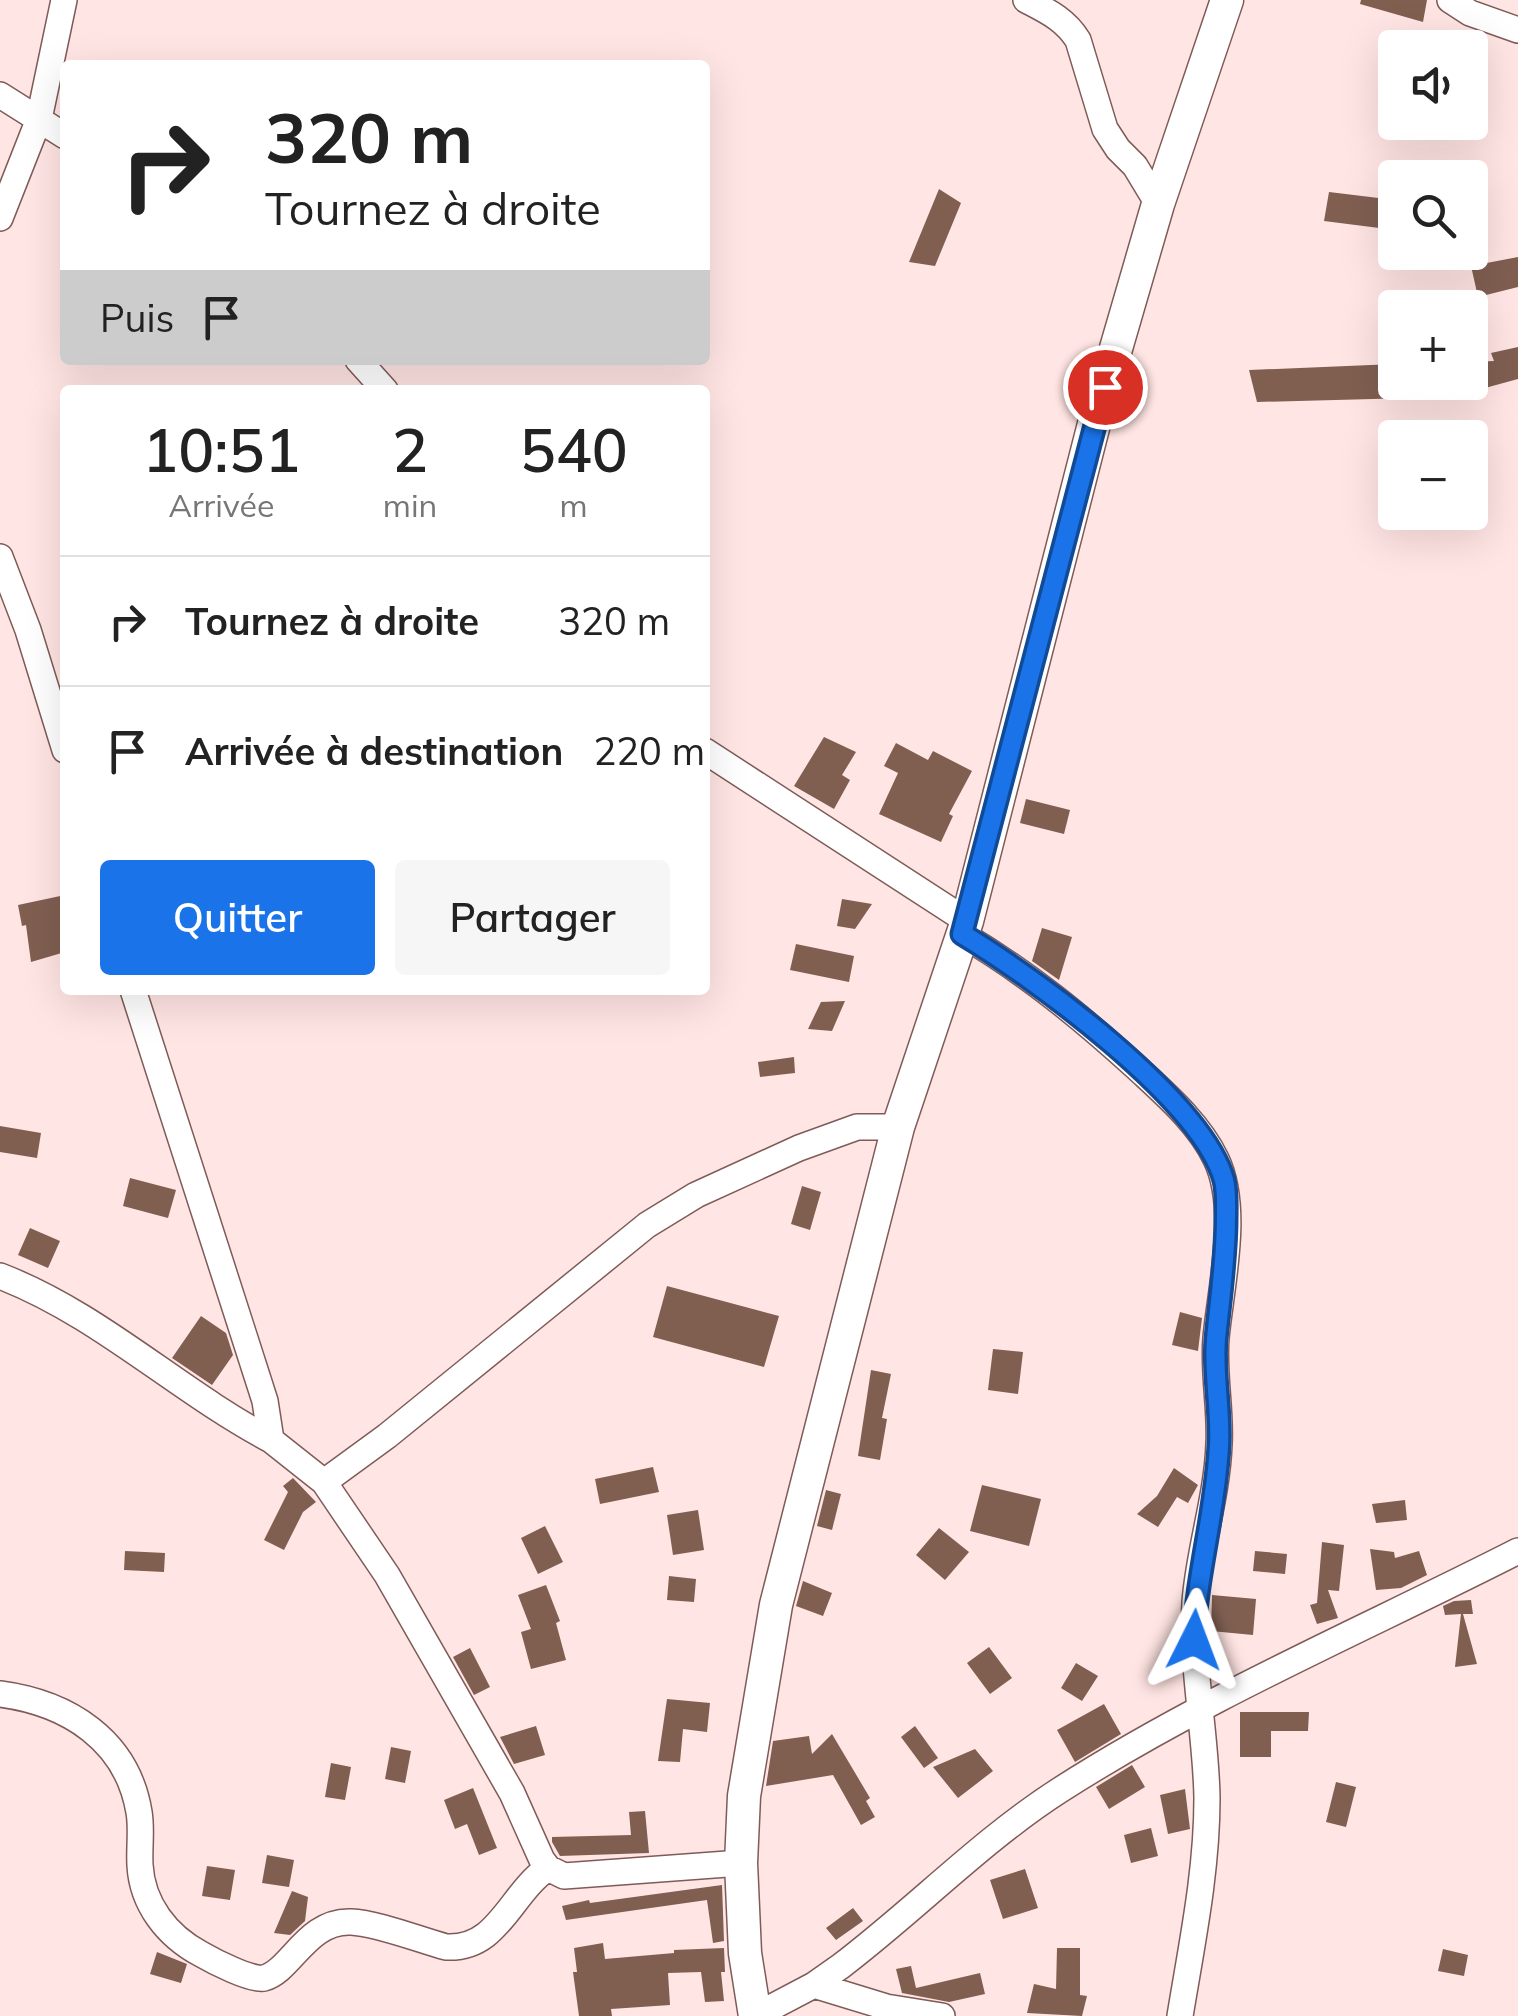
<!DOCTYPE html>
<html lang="fr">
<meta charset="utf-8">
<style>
:root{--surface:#fff;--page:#f6f6f6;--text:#222;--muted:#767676;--line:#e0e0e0;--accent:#1a73e8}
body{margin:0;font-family:Mulish,sans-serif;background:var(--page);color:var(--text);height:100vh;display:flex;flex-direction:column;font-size:38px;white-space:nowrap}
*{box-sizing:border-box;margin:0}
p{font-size:32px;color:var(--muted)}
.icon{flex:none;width:55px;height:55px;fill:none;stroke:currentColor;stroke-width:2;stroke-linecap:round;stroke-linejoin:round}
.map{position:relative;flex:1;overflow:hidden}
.side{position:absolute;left:60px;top:385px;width:650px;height:610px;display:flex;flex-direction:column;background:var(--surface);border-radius:10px;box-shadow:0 10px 40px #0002}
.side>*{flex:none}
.hud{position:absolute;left:60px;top:60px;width:650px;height:305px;border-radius:10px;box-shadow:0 10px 40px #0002;background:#fff;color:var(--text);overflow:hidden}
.controls{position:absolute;left:1378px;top:30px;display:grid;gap:20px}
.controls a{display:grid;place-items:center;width:110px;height:110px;border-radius:10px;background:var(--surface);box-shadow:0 10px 40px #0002;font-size:50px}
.pin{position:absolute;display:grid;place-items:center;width:85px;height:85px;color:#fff;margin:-42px;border:5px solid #fff;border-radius:50%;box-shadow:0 2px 10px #0007}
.me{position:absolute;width:110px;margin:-55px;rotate:3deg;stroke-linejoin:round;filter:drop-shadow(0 0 8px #0008)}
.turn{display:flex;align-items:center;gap:35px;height:210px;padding:0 40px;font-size:45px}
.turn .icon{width:130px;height:130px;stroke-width:2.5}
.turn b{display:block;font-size:70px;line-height:85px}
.then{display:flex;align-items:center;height:95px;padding:0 40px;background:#0003;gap:20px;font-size:38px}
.eta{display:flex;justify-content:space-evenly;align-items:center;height:170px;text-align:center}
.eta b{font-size:60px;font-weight:600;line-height:70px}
.cta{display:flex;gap:20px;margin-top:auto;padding:20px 40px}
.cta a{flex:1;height:115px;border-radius:10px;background:var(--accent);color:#fff;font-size:40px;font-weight:600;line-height:115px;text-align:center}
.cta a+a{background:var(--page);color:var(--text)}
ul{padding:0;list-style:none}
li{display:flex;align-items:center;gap:30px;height:130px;padding:0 40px;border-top:2px solid var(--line)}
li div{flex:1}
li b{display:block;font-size:38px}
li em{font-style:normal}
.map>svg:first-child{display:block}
.building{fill:#805f51}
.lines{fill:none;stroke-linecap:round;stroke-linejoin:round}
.minor-casing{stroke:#7f5b58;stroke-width:28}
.major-casing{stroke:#7f5b58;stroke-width:35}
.minor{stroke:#fff;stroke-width:25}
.major{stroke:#fff;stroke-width:32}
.route-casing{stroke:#114b97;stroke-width:25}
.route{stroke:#1a73e8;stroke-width:18}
</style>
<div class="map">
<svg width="1518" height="2016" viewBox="0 0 1518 2016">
<rect width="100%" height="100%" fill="#ffe5e3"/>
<path class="building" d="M1361 0H1427L1423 22 1360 4Z
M939 189 961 203 935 266 909 262Z
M1329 192 1395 200V230L1324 221Z
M1518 257V287L1478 297 1471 266Z
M1518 347V379L1485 388V396L1257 402 1249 370 1395 364V382H1470V362L1494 361 1491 353Z
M824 737 856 752 842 775 850 780 834 809 794 786Z
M896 743 928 760 933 751 972 771 949 814 953 816 941 842 879 814 898 773 884 766Z
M1026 799 1070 810 1064 834 1020 823Z
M65 895V952L31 962 26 925 22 926 18 905Z
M842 899 872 904 855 929 837 926Z
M1042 928 1072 937 1059 980 1032 961Z
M796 944 854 956 849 982 790 970Z
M845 1001 832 1031 808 1029 821 1002Z
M794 1057 795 1073 760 1077 758 1062Z
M0 1126 41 1133 37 1158 0 1152Z
M130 1178 176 1190 168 1218 123 1206Z
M802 1186 821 1192 810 1230 791 1224Z
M30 1228 60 1241 48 1268 18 1255Z
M667 1286 779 1316 764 1367 653 1337Z
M1180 1312 1202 1318 1198 1351 1172 1345Z
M201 1316 226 1333 233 1355 212 1385 172 1358Z
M993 1349 1023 1352 1018 1394 988 1390Z
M871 1370 891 1374 882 1418 887 1419 880 1460 858 1456Z
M653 1467 659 1492 600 1504 595 1479Z
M1174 1468 1198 1485 1188 1503 1177 1497 1158 1527 1137 1514 1157 1496Z
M293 1478 316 1502 303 1512 284 1550 264 1540 288 1492 283 1486Z
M982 1485 1041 1499 1029 1546 970 1531Z
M826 1490 841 1494 832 1530 817 1526Z
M1405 1500 1407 1520 1376 1523 1372 1504Z
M698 1510 704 1550 673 1555 667 1515Z
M545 1526 563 1562 538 1574 521 1538Z
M939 1528 969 1552 945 1580 916 1555Z
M1322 1542 1344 1545 1339 1591 1328 1590 1338 1618 1317 1624 1310 1605 1317 1603Z
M1370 1549 1394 1552 1395 1558 1419 1551 1427 1575 1401 1588 1376 1590Z
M125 1551 165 1553 164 1572 124 1570Z
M1255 1551 1287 1554 1285 1574 1253 1571Z
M669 1576 696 1579 694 1602 667 1600Z
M803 1581 832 1593 823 1616 796 1606Z
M546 1585 560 1621 556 1623 566 1660 531 1669 521 1632 531 1629 518 1595Z
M1212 1595 1256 1599 1253 1635 1211 1631Z
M1471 1600 1473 1614H1463L1477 1664 1455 1667 1461 1614 1445 1615 1443 1606 1454 1601Z
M989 1647 1012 1678 990 1694 967 1663Z
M470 1648 490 1687 474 1695 453 1657Z
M1076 1663 1098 1676 1082 1701 1061 1688Z
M667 1699 710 1703 707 1732 683 1729 680 1762 658 1761Z
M1104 1704 1121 1734 1075 1762 1057 1730Z
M1240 1712H1309L1308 1731H1271V1757H1240Z
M536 1726 545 1755 514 1764 500 1737Z
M915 1726 938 1758 924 1768 901 1737Z
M832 1734 870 1798 866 1801 875 1817 861 1825 833 1775 766 1786 773 1741 809 1736 812 1754Z
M391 1747 411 1751 405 1783 385 1779Z
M975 1749 993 1771 958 1798 933 1767Z
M331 1763 351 1767 345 1800 325 1797Z
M1132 1765 1145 1787 1109 1809 1096 1787Z
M1336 1782 1356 1787 1346 1827 1326 1822Z
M473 1788 497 1848 479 1855 467 1824 455 1829 444 1800Z
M1185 1789 1190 1829 1168 1834 1160 1795Z
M645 1811 649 1853 560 1856 552 1842V1837L631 1835 629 1812Z
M1151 1828 1158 1856 1131 1863 1124 1835Z
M267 1855 294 1860 289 1887 262 1883Z
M207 1866 235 1870 230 1900 202 1896Z
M1025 1869 1038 1908 1003 1919 990 1880Z
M722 1885 724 1941 713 1943 707 1900 566 1920 562 1906 589 1900 590 1903Z
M292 1891 308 1897 305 1921 290 1935 274 1933Z
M853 1908 863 1921 836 1940 826 1928Z
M603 1943 605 1959 674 1953V1950L724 1948 725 1972H721L724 2001 705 2002 701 1972 668 1973 670 2005 611 2009 612 2016H579L573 1972H577L574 1948Z
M1057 1948H1080V1995L1087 1996 1082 2016 1027 2013 1034 1984 1056 1989Z
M1443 1949 1468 1955 1464 1976 1438 1971Z
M157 1952 187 1964 181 1983 150 1974Z
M911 1966 916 1988 980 1973 985 1994 949 2002 902 1993 896 1969Z"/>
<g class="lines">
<g class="minor-casing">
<path id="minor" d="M1026 0C1047 11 1065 19 1078 40L1105 129 1118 149 1135 166 1158 204
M1450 0 1470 13 1518 30
M0 95 65 136
M0 218 39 119 64 0
M358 360 385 390
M0 557 28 630 65 750
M705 751 967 921
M963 935C1027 973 1081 1017 1137 1068 1165 1094 1199 1123 1216 1159 1240 1209 1221 1285 1216 1338 1213 1374 1221 1409 1219 1444 1217 1498 1199 1549 1195 1602 1191 1667 1206 1733 1207 1798 1207 1872 1192 1943 1180 2016
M133 990 265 1401 271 1440 324 1482 387 1575 512 1793 542 1860 548 1868 564 1876 741 1863
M0 1276C99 1314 178 1391 271 1440
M324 1482 387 1436 647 1225 696 1195 799 1148 857 1127H898
M0 1694C68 1703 127 1740 139 1812 142 1829 139 1847 140 1865 142 1904 167 1936 201 1954 213 1961 252 1981 264 1978 291 1971 307 1920 351 1922 377 1923 420 1940 446 1947 499 1950 510 1893 548 1868
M814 1985 886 2007 942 2016
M755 2016 814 1985 841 1966C916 1909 982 1840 1060 1790 1205 1697 1365 1629 1518 1551"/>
</g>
<g class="major-casing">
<path id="major" d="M755 2016 745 1953 741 1863 744 1796 776 1605 898 1127 967 921 1094 424 1158 204 1227 0"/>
</g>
<use href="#minor" class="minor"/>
<use href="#major" class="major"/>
</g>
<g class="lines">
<g class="route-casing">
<path id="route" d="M1105 387 962 934C1035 978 1201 1099 1224 1180 1227 1192 1226 1206 1226 1218 1226 1259 1220 1298 1216 1339 1213 1374 1221 1410 1219 1445 1216 1511 1196 1575 1194 1640"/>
</g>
<use href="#route" class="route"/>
</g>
</svg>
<div class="controls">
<a><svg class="icon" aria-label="sound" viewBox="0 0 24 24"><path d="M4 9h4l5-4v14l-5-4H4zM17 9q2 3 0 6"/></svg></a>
<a><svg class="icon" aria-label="search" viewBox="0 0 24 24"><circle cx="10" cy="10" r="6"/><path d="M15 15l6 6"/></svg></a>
<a>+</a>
<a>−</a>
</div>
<div class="pin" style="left:1105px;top:387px;background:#d93025"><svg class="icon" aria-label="arrive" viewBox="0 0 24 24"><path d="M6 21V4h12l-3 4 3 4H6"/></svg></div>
<svg class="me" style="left:1194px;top:1640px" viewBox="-20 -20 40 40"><path d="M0-17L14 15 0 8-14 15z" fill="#1a73e8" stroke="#fff" stroke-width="4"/></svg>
<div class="hud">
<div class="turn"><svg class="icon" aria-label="right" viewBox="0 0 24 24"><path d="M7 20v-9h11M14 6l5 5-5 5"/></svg><div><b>320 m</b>Tournez à droite</div></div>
<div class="then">Puis<svg class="icon" aria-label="arrive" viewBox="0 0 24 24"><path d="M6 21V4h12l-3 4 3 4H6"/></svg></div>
</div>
<section class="side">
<div class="eta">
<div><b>10:51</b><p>Arrivée</p></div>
<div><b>2</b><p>min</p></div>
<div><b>540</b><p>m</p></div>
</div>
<ul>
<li><svg class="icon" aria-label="right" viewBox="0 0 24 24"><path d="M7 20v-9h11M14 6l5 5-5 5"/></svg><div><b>Tournez à droite</b></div><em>320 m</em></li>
<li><svg class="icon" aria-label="arrive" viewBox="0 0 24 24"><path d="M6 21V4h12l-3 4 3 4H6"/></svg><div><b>Arrivée à destination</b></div><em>220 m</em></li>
</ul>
<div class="cta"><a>Quitter</a><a>Partager</a></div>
</section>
</div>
